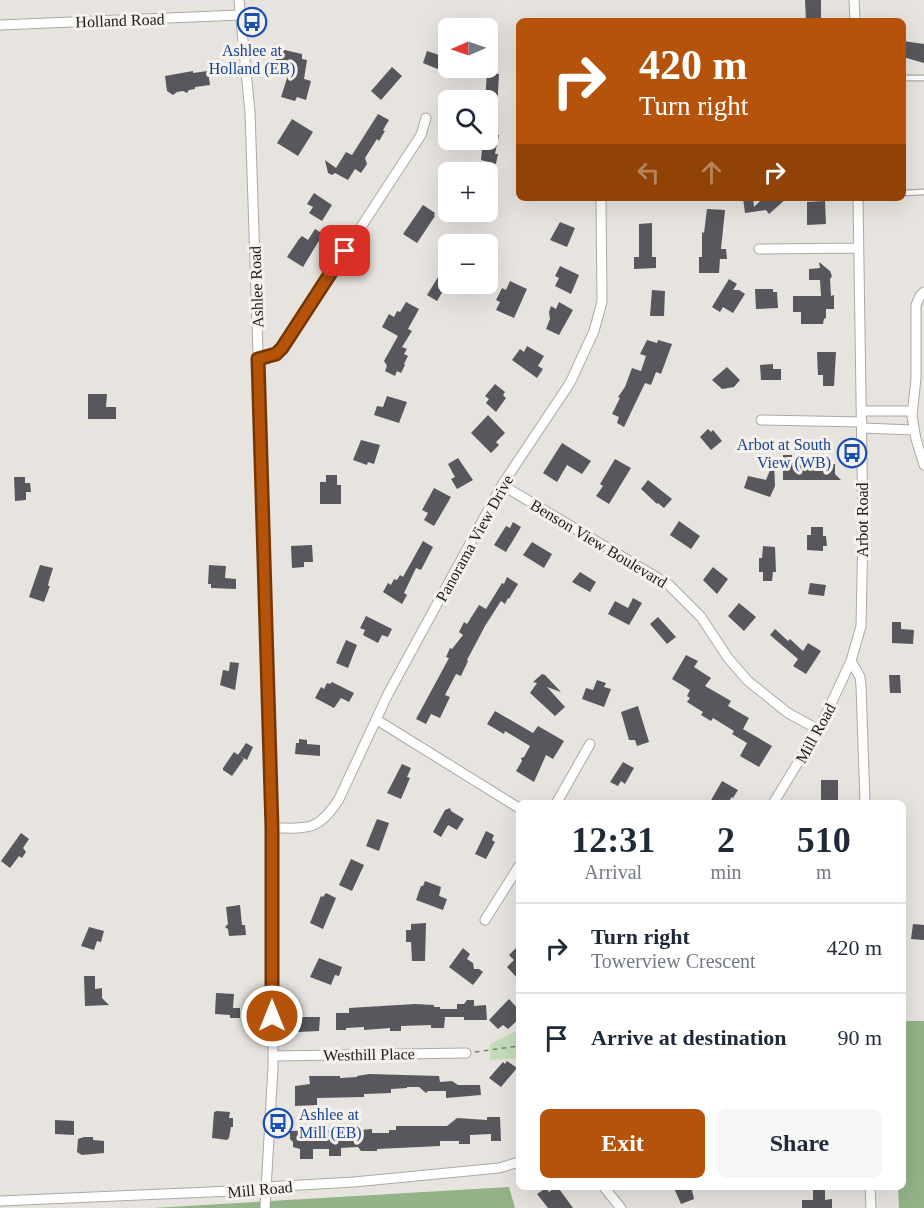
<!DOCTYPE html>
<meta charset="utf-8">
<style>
:root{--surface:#fff;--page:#f6f6f7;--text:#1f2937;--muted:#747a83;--line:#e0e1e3;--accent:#b45309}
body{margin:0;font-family:"Times New Roman",serif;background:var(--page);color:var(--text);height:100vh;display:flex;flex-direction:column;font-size:22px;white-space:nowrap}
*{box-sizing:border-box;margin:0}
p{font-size:20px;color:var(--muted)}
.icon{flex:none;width:33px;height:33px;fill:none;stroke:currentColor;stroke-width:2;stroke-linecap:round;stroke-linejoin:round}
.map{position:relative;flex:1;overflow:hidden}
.side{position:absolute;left:516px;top:800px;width:390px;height:390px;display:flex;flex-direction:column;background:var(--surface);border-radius:9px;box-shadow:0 6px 24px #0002}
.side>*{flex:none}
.guide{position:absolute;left:516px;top:18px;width:390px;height:183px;border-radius:9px;box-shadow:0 6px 24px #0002;background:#b45309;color:#fff;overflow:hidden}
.needle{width:39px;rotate:268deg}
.fabs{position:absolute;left:438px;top:18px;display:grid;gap:12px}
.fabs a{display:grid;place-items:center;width:60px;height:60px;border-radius:9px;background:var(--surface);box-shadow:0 6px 24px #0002;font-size:30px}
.pin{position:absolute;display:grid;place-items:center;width:51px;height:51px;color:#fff;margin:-26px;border-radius:12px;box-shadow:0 3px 9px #0006}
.me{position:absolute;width:66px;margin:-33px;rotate:0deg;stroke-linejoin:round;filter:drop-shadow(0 0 4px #0008)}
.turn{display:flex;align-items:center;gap:21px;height:126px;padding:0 24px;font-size:27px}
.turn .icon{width:78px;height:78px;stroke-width:2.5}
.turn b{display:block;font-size:42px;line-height:51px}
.lanes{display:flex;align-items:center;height:57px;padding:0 24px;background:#0003;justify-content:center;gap:30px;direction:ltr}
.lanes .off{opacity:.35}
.eta{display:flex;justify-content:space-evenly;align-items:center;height:102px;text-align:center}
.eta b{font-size:36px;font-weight:600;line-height:42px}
.button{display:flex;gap:12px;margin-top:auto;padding:12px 24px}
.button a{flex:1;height:69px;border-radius:9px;background:var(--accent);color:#fff;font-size:24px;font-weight:600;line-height:69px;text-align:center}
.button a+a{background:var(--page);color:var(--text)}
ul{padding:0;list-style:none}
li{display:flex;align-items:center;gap:18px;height:90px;padding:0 24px;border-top:2px solid var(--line)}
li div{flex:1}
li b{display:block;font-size:22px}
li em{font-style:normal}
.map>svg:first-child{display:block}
.green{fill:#c3ddba}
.forest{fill:#94b388}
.building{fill:#58575d}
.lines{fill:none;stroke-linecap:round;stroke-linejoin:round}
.service-casing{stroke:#aca9a3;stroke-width:7}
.minor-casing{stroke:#aca9a3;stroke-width:11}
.path{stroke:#7c7976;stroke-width:1.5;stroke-dasharray:4.5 4.5;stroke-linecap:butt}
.service{stroke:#fff;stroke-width:4.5}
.minor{stroke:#fff;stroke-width:9}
.route-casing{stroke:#753606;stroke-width:15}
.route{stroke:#b45309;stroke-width:10}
.labels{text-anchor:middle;stroke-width:6;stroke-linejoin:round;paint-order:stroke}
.street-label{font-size:16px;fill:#1c1b19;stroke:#f5f1eb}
.transit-label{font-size:16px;fill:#164399;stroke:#f5f1eb}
</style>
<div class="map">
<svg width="924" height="1208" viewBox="0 0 924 1208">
<rect width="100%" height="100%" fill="#e7e3de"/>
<path class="green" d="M519 1030V1058L490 1060V1044Z"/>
<path class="forest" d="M903 1021H924V1208H899L898 1187 903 1186Z
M509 1187 515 1208H153Z"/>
<path class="building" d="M805 0H821V21H806Z
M903 41 924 44V63L903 57Z
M276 48 302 54V59L307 60 304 79 311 81 306 100 297 97 295 101 281 97 290 69 276 66Z
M427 51 448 58V71L446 70 445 72 423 63Z
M392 67 402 76 381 100 371 91Z
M193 71V73L208 71 210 85 195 87V89L189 90 187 93 183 91 177 92 173 95 167 91 165 76Z
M487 73 499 74 497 110 488 109V100H485Z
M378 114 389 120 383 130 385 131 379 141 377 139 365 158 367 164 361 173 355 169 348 180 335 173 332 175 328 173 325 160 336 168 346 152 352 155Z
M292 119 313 132 298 156 277 143Z
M488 133 499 135 495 154H498L496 164 481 160 483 140H488Z
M314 193 332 205 322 221 309 213 313 207 307 204Z
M743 198H753L754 207 763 198H787L769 214 766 210 745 213Z
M825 201 826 224 807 225V202Z
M423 205 435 213 434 215 435 216 417 243 403 234Z
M707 209 725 210 721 249H726L727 259H720L719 273H699V257H702V232L704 233Z
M560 222 575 228 567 247 550 240Z
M652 223V257H656V268L634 269V257H639V224Z
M315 229 323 234 303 267 287 257 299 239 302 236 308 240Z
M819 262 830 271 832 276 830 279 831 296 834 295V309H826V318L824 319 823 324H801V312H793V296H821L820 280H809V269L820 268Z
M560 266 579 275 571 294 555 286 559 278 555 276Z
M443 269 448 272V284H453L446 293 443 291 437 301 427 295Z
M729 279 737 284 733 290H739L745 294 733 313 723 307 720 312 712 307Z
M510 281 527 289 514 318 496 310 500 302 496 300 502 288 506 290Z
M755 289H773V292H777L778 308 756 309Z
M652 290 665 291 664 316H650Z
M406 302 419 309 408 329 412 331 402 347 407 349 404 354 408 356 404 364 405 365 401 373 397 371 395 376 385 371 387 366 384 361 398 336 382 327 389 314 394 317 397 311 400 312Z
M559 302 573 310 559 335 546 329 550 319 549 312 551 306 556 309Z
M647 340 657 343 658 340 672 344 661 374 656 372 651 385 645 383 624 427 617 423 619 417 612 414 620 398 618 397 625 387 632 368 641 371 646 356 640 354Z
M527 346 544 356 538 366 543 369 537 378 512 360 520 349 524 352Z
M817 352H836L834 386H823V375H818Z
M773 364V369H781V380H761L760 365Z
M727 367 740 380 734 387 722 389 712 380Z
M495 384 505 392 503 395 506 398 496 412 486 403 489 399 485 396Z
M88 394H107L106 407H116V419H88Z
M387 396 407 402 399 423 374 415 377 406 383 407Z
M488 415 505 433 496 442 499 445 491 453 471 433Z
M708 429 711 432 713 430 722 441 711 450 700 437Z
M361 440 380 445 374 464 368 462 367 465 353 460Z
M562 443 591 461 582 474 567 465 557 482 543 473Z
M783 455H792V462L826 461V464H835V474L841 480H783Z
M458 458 473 480 457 489 451 479 455 477 448 464Z
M615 459 631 468 609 504 596 496 603 486 600 484Z
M774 460 775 486 770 497 744 488 748 476 766 480Z
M326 475H337V485H341V504H320V482H326Z
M14 477H25V483H30L31 492H26V500L15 501Z
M648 480 672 499 664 508 658 503 657 504 641 489Z
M434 488 451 497 434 526 424 520 428 513 422 510Z
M679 521 700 536 691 549 670 535Z
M513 522 521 527 506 552 494 545 506 526 510 528Z
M811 527H823V536H826L827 546H823V551L807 550V535H811Z
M423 541 433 547 421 570 416 568 404 593 407 595 402 604 383 592 388 583 391 585 394 579 397 580 400 575 403 577Z
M532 542 552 554 544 568 523 555Z
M312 545 313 562H304V567L292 568 291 546Z
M763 546 775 547 776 572H773L772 581H763V572H759V558H762Z
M40 565 53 568 49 581 48 586H50L44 602 29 597Z
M209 565 226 566 225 578 236 579V589L211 588V584H208Z
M713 567 728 579 717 594 703 580Z
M580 572 596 582 590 592 572 582Z
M507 577 518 584 509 599 508 598 505 604 501 601 485 626 467 660 468 661 461 676 456 674 445 695 450 697 440 718 431 714 426 724 416 719 449 658 446 657 450 648 452 649 463 635 459 632 464 622 467 624 479 605 486 609 502 583 504 584Z
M810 583 826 585 824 596 808 594Z
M633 598 642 603 629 625 608 614 615 601 628 608Z
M739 603 756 617 744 631 728 616Z
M366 616 392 629 388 637 382 635 378 643 363 635 365 630 360 628Z
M658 617 676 637 667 644 650 624Z
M892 622H901V629L914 630 913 644 892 643Z
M775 629 788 641 790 639 803 651 808 643 821 651 806 674 793 666 798 659 770 635Z
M346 640 357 645 348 668 336 663Z
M686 655 698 661 694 667 711 678 705 686 731 701 728 706 749 718 743 729 772 746 759 767 740 756 747 743 732 734 734 731 713 718 711 721 701 715 703 712 687 702 690 698 687 696 690 690 672 679Z
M230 662 239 663 235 690 220 685 223 670 229 671Z
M542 674 545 675 561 692 547 687 565 707 555 716 530 693 537 683 533 682Z
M889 675H900L901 693H890Z
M597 680 606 683 604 687 611 689 604 707 582 699 586 688 593 690Z
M332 682 354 693 349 702 341 698 334 708 315 698 321 687 324 689 327 683 330 684Z
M638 706 649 742 637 746 635 740H629L621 712Z
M495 711 533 733 538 726 564 741 553 759 546 755 534 782 516 771 522 761 521 758 524 757 530 746 505 731 504 734 487 724Z
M299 739 307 740V744L320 745V756L295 754 296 743H299Z
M246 743 253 747 247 760 238 755Z
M234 752 244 759 232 776 223 770V768Z
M623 762 634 768 625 784 621 781 618 786 610 782Z
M402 764 411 768 407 777 410 778 401 799 387 793Z
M821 780H838V802H821Z
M722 781 738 790 733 798 732 797 728 802H710Z
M450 808 451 811 464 819 457 830 448 825 441 837 433 832 445 810Z
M377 819 389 823 379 851 366 846Z
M486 831 494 835 492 840 495 842 486 859 475 854Z
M21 833 29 839 23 848 26 852 22 858 19 856 10 868 1 861Z
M351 859 364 865 352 891 339 885Z
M425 881 441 887 439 896 447 899 443 910 416 900 421 886H423Z
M326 893 336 898 323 929 310 923 321 896 323 897Z
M240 905 242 925H245L246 935 229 936 228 929 225 927 228 924 226 907Z
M426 923 425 961H412L411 942H406V930H411V924Z
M913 924 924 925V940L911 939Z
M89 927 104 931 101 942 97 941 94 950 81 946Z
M519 945V980L507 967 514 960 509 955Z
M463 948 470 954 467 959 473 963 474 969H479L483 972 473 985 449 967Z
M319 958 342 967 339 976 335 975 331 985 310 977Z
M84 976H95V989L102 988V998L109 1005 85 1006Z
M216 993 234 994 233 1008H240V1018H230V1015L215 1014Z
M509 999 519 1010V1019L508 1029 503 1025 498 1029 489 1020Z
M467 1000H474V1006L486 1005 487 1020H464V1017H445L444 1028H431V1025L401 1026V1031H390V1028L364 1030V1027L346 1028V1030H336V1013H349V1008L415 1004 434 1005V1007H440V1009H457V1004H464Z
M298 1017H320L319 1031 298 1032Z
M507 1061 517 1068 501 1087 489 1078 503 1062 505 1064Z
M369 1074 439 1076 440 1082 452 1081 458 1085H480L481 1095 446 1098V1091H428L426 1093 419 1087H407V1088L391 1089V1093L364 1094V1097L317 1098V1105L295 1106V1086L310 1084 309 1076H340V1078L357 1077V1076Z
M217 1111 230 1112 229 1118H233V1127H231L229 1138 227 1140 212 1138 214 1112Z
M487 1117H500L501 1141H491V1134L470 1135V1144H459V1141H440V1146L377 1149V1151H361L358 1147 341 1148V1156H329V1149H313V1159H300V1149L293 1147V1142L290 1139V1131L333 1130V1127H344L348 1131 372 1129V1133H389V1130H396V1126H447L457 1118 487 1120Z
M55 1120 74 1121V1135L55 1134Z
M84 1137H93V1140L104 1141V1153L82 1155 77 1152 78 1139Z
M557 1186 573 1208H548L537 1194 546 1188 549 1192Z
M673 1186H691L694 1199 681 1204Z
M813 1189H825V1200L832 1199V1208H802V1200H813Z"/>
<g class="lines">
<g class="service-casing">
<path id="service" d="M903 78H924
M903 193 924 192"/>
</g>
<g class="minor-casing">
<path id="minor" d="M239 0 250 112 269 683 273 899V1067L265 1208
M854 0 855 21
M0 25 240 15
M759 249 858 248
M924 292 920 296 916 305V378L912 416 916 439 924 465
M258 359 276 354 282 348 421 135 426 118
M861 411H912
M761 420 862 422
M862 428 914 430
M502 485 668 584 701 617 728 658 748 681 788 713 819 730
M851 661 860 677 861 686 865 802
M377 720 519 808
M557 802 590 744
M774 802 822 723 851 661 861 626 863 529 858 198
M272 828C308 828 318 832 339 799L388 694 502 485 570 383 594 331 602 302 601 198
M485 920 519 866
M273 1056 466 1053
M603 1186 621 1208
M870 1186 871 1208
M0 1201 256 1190 265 1187 354 1182 499 1168 519 1162"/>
</g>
<path class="path" d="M475 1052 519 1046"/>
<use href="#service" class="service"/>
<use href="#minor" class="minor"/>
</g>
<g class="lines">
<g class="route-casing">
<path id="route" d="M272 1016V828L258 359 276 354 282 348 345 251"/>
</g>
<use href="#route" class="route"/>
</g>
<defs>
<g id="bus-ring" transform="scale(1.5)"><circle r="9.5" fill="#f5f1eb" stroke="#1a4fb4" stroke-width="1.5"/><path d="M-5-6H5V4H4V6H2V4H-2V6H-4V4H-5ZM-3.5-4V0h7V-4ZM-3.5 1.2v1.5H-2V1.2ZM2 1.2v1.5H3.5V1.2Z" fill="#1a4fb4"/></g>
</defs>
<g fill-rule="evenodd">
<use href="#bus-ring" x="252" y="22"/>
<use href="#bus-ring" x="852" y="453"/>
<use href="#bus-ring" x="278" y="1123"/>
</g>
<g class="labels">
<g class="street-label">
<text transform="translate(120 20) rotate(-2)" y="6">Holland Road</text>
<text transform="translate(256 287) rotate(-92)" y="6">Ashlee Road</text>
<text transform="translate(862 520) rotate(-90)" y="6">Arbot Road</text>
<text transform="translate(474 538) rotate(-61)" y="6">Panorama View Drive</text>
<text transform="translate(599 543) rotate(31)" y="6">Benson View Boulevard</text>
<text transform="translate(815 733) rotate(-61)" y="6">Mill Road</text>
<text transform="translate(369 1054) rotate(-1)" y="6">Westhill Place</text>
<text transform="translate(260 1189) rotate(-5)" y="6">Mill Road</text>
</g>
<g class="transit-label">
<text x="252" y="56">Ashlee at<tspan x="252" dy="18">Holland (EB)</tspan></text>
<text x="831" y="450" text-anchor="end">Arbot at South<tspan x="831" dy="18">View (WB)</tspan></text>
<text x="299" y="1120" text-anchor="start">Ashlee at<tspan x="299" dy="18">Mill (EB)</tspan></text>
</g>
</g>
</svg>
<div class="fabs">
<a><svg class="needle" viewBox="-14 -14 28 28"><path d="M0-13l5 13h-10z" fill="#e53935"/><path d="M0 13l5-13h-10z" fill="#747a83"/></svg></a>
<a><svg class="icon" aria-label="search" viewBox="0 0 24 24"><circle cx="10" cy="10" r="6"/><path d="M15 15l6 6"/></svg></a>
<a>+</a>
<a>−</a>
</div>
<div class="pin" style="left:345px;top:251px;background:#d93025"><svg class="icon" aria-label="arrive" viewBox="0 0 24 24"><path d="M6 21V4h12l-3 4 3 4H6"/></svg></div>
<svg class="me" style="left:272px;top:1016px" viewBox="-20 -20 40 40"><circle r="17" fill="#b45309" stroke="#fff" stroke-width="3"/><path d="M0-11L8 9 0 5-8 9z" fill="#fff"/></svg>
<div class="guide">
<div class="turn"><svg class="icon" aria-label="right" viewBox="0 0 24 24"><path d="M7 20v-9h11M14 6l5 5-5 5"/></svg><div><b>420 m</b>Turn right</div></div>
<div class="lanes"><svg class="icon off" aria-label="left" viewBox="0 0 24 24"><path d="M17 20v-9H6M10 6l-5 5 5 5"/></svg><svg class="icon off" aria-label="ahead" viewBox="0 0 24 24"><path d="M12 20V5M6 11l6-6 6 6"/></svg><svg class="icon" aria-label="right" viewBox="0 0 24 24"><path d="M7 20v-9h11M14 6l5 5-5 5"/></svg></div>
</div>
<section class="side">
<div class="eta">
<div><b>12:31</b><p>Arrival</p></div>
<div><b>2</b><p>min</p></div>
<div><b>510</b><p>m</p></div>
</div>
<ul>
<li><svg class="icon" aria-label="right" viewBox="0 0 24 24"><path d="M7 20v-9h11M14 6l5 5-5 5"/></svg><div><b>Turn right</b><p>Towerview Crescent</p></div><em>420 m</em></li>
<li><svg class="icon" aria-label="arrive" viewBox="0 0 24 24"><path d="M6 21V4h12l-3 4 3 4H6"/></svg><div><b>Arrive at destination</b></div><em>90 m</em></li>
</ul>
<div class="button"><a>Exit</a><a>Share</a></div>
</section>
</div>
